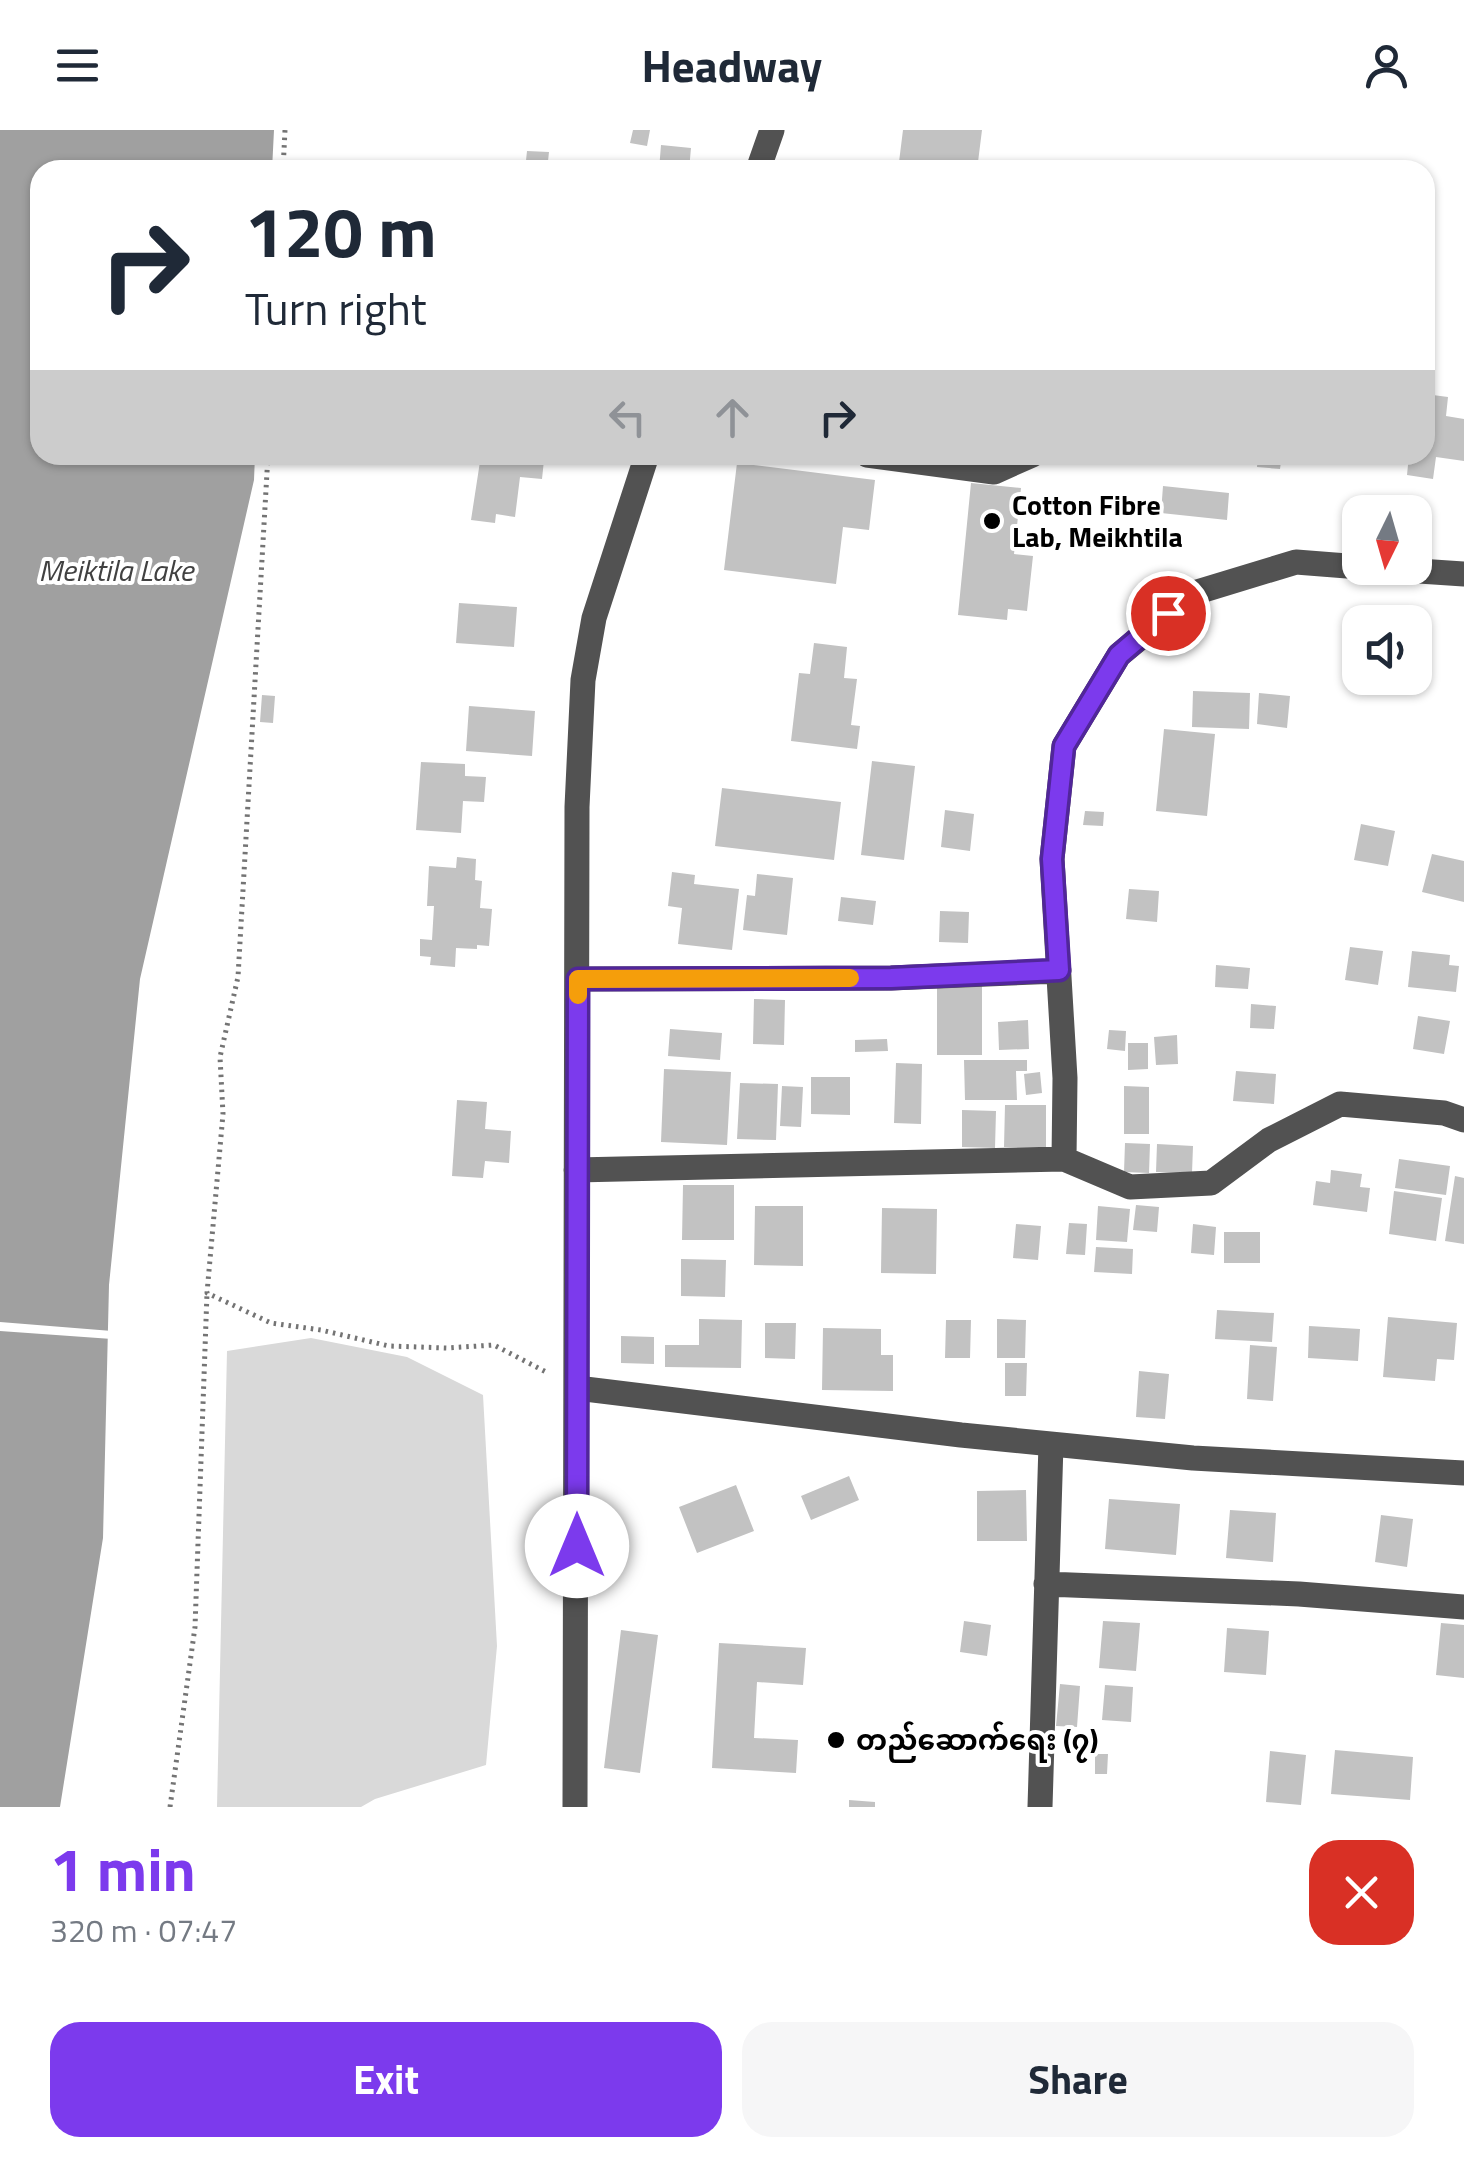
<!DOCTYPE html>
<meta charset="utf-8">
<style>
:root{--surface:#fff;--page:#f6f6f7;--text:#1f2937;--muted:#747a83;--accent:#7c3aed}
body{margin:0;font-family:"Titillium Web","Noto Sans Myanmar",sans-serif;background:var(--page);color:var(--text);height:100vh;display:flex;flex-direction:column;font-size:38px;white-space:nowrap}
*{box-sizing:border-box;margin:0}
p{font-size:32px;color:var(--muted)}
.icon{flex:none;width:55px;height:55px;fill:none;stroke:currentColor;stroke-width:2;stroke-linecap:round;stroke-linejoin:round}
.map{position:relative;height:1677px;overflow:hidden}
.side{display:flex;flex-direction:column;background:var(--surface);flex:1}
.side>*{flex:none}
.hud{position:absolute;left:30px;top:30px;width:1405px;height:305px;border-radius:30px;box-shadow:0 2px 8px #0004;background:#fff;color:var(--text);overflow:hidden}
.needle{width:65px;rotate:185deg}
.tools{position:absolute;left:1342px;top:365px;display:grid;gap:20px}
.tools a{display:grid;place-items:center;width:90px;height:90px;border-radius:20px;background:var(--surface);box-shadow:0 2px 8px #0004;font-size:50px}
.pin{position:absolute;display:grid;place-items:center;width:85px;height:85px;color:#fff;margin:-42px;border:5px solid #fff;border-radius:50%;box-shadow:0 2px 10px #0007}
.me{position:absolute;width:110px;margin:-55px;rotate:0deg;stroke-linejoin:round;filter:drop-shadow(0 0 8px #0008)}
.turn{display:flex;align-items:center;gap:35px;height:210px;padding:0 50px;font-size:45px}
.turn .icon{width:130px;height:130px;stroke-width:2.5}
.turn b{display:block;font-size:70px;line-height:85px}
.lanes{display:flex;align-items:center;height:95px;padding:0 50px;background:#0003;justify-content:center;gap:50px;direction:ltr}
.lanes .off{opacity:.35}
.round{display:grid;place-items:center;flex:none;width:105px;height:105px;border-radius:30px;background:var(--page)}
.overview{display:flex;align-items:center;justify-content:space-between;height:170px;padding:0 50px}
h1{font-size:60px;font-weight:700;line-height:75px;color:var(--accent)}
.cta{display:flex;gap:20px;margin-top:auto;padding:20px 50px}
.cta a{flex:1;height:115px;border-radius:30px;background:var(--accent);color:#fff;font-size:40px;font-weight:700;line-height:115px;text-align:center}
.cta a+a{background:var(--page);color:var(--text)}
header{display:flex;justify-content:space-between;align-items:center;height:130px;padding:0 50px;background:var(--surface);font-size:45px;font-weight:700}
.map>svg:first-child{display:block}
.green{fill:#d9d9d9}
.water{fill:#a0a0a0}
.pier{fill:#fff}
.building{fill:#c2c2c2}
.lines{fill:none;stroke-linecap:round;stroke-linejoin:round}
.path{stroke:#747474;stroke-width:5;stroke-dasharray:2.5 5;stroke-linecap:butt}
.minor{stroke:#525252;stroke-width:25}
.route-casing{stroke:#51269a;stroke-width:25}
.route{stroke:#7c3aed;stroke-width:18}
.slow{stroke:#f59e0b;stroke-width:18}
.poi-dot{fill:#000;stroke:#fff;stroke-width:4}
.labels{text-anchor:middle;stroke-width:8;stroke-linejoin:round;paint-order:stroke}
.poi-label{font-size:28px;font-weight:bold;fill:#000;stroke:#fff;text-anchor:start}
.water-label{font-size:30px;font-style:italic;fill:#414141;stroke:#fff}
</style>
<header><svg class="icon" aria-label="menu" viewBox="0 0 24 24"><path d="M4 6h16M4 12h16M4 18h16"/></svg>Headway<svg class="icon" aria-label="person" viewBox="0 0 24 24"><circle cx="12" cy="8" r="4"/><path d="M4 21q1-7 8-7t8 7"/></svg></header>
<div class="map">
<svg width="1464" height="1677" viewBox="0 0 1464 1677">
<rect width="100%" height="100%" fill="#fff"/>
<path class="green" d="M311 1208 407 1227 483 1265 497 1516 486 1635 375 1669 361 1677H217L227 1221Z"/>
<path class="water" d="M0 0H274L272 40H40V325H255L254 350 140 849 109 1155 103 1408 60 1677H0Z"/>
<path class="pier" d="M0 1192 112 1201V1209L0 1201Z"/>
<path class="building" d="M633 0H650L647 16 630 13Z
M903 0H982L977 40H898Z
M661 15 691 18 689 40H659Z
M527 21 549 22 547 40H525Z
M695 31 723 33 722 40H694Z
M1425 264 1448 267 1446 286 1464 289V331L1436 327 1433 349 1407 345 1409 325H1425Z
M481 325H523L544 330 542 349 520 347 515 387 496 384 495 393 471 390Z
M1258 325H1282L1280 339 1257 337Z
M737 333 875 350 869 400 843 397 836 454 724 440Z
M971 353 1021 358 1014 424 1033 426 1027 481 1008 479 1007 490 958 485Z
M1163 356 1229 363 1227 390 1161 383Z
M459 473 517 477 514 517 456 513Z
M814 513 847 517 844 548 857 549 851 595 860 596 857 619 791 611 799 543 810 544Z
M1193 561 1250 563 1249 599 1192 597Z
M1259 563 1290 566 1287 598 1257 594Z
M262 565 275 566 273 593 260 592Z
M469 576 535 581 532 626 466 621Z
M1164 599 1215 604 1207 686 1156 681Z
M872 631 915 636 904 730 861 725Z
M421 632 465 634V646L486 647 484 672 463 671 461 703 416 700Z
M722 658 841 672 834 730 715 716Z
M945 680 974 684 970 721 941 717Z
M1085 681 1104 682 1103 696 1083 695Z
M1361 694 1395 701 1388 736 1354 730Z
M1432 724 1464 731V772L1422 762Z
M457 727 476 729 475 750 482 751 480 778 492 779 489 816 477 815V819L456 818 455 837 430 835 431 827 420 826V809L432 810 434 776H427L429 736 456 738Z
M672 742 695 745 694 754 739 759 732 820 678 814 682 778 668 776Z
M757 744 793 748 787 805 743 800 747 765 755 766Z
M1129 759 1159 761 1157 792 1126 789Z
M841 767 876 771 873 795 838 791Z
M940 781 969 782 968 813 939 812Z
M1350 817 1383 821 1378 855 1345 850Z
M1412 821 1450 825 1449 835 1459 836 1456 862 1408 857Z
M1216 835 1250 838 1248 859 1215 857Z
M937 854 982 855V925H937Z
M754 869 785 870 784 915 753 914Z
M1251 874 1276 876 1274 899 1250 898Z
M1418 886 1450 891 1444 924 1413 919Z
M1028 890 1029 919 999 920 998 892Z
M670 899 722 903 720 930 668 926Z
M1109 900 1126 901 1125 921 1107 919Z
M1177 905 1178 934 1156 935 1154 907Z
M887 909 888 921 855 922V910Z
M1128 913H1148V939L1128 940Z
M964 930H1027V941H1016L1017 970H965Z
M896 933 922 934 921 994 894 993Z
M664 939 731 942 727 1015 661 1012Z
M1236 941 1276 944 1274 974 1233 971Z
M1040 942 1042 963 1026 965 1024 944Z
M811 947H850V985L811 984Z
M740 953 778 954 776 1010 737 1009Z
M782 956 803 957 801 997 780 996Z
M1124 956 1149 957V1004H1124Z
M457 970 487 972 485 999 511 1001 509 1033 485 1031 483 1048 452 1046Z
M1005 975H1046V1017H1004Z
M962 980 996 981 995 1018 962 1017Z
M1125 1013 1150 1014 1149 1043 1124 1042Z
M1157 1014 1193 1016 1192 1043 1156 1042Z
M1399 1029 1450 1036 1446 1065 1395 1058Z
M1331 1040 1362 1044 1360 1057 1370 1058 1367 1082 1313 1075 1316 1051 1330 1053Z
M1455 1046 1464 1048V1114L1445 1111Z
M683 1055H734V1110H682Z
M1394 1061 1442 1068 1436 1111 1389 1104Z
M1136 1075 1159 1077 1157 1102 1133 1100Z
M755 1076H803V1136L754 1135Z
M1098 1076 1130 1079 1127 1112 1096 1110Z
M882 1078 937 1079 936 1144 881 1143Z
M1069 1093 1087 1094 1085 1125 1066 1124Z
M1016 1094 1041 1096 1038 1130 1013 1128Z
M1193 1094 1216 1097 1214 1125 1191 1123Z
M1224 1102H1260V1133H1224Z
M1096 1117 1133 1119 1132 1144 1094 1142Z
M681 1129 726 1130 725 1167 681 1166Z
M1217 1180 1274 1183 1272 1212 1215 1209Z
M1388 1187 1457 1193 1454 1230 1437 1229 1435 1251 1383 1247Z
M699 1189 742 1190 741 1238 665 1237V1215H699Z
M997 1189 1026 1190 1025 1228H997Z
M946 1190H971L970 1228H945Z
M765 1193H796L795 1229 765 1228Z
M1309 1196 1360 1199 1358 1231 1308 1228Z
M823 1198 881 1199V1225H893V1261L822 1260Z
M621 1206 654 1207V1234L621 1233Z
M1250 1215 1277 1217 1273 1271 1247 1269Z
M1005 1233H1027L1026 1266H1005Z
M1139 1241 1169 1244 1165 1289 1136 1287Z
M849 1346 859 1370 811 1390 801 1366Z
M736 1355 754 1401 697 1423 679 1377Z
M1026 1360 1027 1411H977V1361Z
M1109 1369 1180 1374 1176 1425 1105 1419Z
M1230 1380 1276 1383 1273 1432 1226 1428Z
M1381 1385 1413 1389 1407 1437 1375 1432Z
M964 1491 991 1495 987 1526 960 1522Z
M1103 1491 1140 1493 1136 1541 1099 1538Z
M1441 1493 1464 1495V1548L1436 1545Z
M1227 1498 1269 1501 1266 1545 1224 1542Z
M621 1500 658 1505 640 1643 604 1638Z
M719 1513 806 1518 803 1555 757 1552 754 1608 798 1610 796 1643 712 1638Z
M1060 1554 1080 1556 1077 1597 1056 1596Z
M1105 1555 1133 1557 1131 1592 1102 1590Z
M1335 1620 1413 1627 1410 1670 1331 1664Z
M1270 1621 1306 1625 1301 1675 1266 1672Z
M1095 1624H1108L1107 1644H1095Z
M849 1670 875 1672V1677H849Z"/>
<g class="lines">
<path class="path" d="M283 40 285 0
M268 325 238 847 220 927 223 984 207 1163 271 1193 321 1200 389 1216 447 1218 494 1215 548 1243
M170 1677 195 1497 207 1163"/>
<path class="minor" d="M758 40 772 0
M867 325 994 342 1032 325
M1374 438 1464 444
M578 849 891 848 1059 841
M1064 1029 1065 948 1052 729 1064 616 1119 525 1194 463 1296 432 1360 437
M576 1040 1064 1029 1130 1057 1211 1053 1269 1010 1340 974 1444 983 1464 990
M577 1258 961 1305 1193 1328 1464 1343
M1046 1454 1299 1464 1464 1477
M575 1677 577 677 583 550 594 488 647 325
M1040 1677 1051 1314"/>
</g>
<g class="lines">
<g class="route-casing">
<path id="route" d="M577 1416 578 849 891 848 1059 840 1052 729 1064 616 1119 525 1168 483"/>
</g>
<use href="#route" class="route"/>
<path class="slow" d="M578 865V849L850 848"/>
</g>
<g class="poi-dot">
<circle cx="992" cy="391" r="10"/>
<circle cx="836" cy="1610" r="10"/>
</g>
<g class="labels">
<g class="poi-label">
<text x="1012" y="385">Cotton Fibre<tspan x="1012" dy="32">Lab, Meikhtila</tspan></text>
<text x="856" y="1620">တည်ဆောက်ရေး (၇)</text>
</g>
<g class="water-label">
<text x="116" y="451">Meiktila Lake</text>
</g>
</g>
</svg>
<div class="tools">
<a><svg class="needle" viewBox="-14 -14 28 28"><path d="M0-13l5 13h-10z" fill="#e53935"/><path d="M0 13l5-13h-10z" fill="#747a83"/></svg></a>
<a><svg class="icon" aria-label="sound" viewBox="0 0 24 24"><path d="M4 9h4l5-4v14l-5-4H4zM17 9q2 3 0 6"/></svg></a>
</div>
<div class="pin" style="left:1168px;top:483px;background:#d93025"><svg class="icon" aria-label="arrive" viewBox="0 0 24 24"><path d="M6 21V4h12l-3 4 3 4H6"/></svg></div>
<svg class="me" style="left:577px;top:1416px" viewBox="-20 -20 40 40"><circle r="19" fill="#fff"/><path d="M0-13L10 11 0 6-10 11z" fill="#7c3aed"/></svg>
<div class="hud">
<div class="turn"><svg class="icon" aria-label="right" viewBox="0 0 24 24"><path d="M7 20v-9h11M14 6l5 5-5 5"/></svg><div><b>120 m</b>Turn right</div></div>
<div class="lanes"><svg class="icon off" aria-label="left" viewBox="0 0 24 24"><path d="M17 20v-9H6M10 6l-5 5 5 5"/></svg><svg class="icon off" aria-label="ahead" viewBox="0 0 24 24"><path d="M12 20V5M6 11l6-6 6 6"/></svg><svg class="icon" aria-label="right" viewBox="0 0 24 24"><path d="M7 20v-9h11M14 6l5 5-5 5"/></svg></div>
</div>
</div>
<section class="side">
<div class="overview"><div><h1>1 min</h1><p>320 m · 07:47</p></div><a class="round" style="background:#d93025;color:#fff"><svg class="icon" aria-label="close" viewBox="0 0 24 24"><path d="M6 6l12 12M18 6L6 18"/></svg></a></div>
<div class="cta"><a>Exit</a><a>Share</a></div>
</section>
